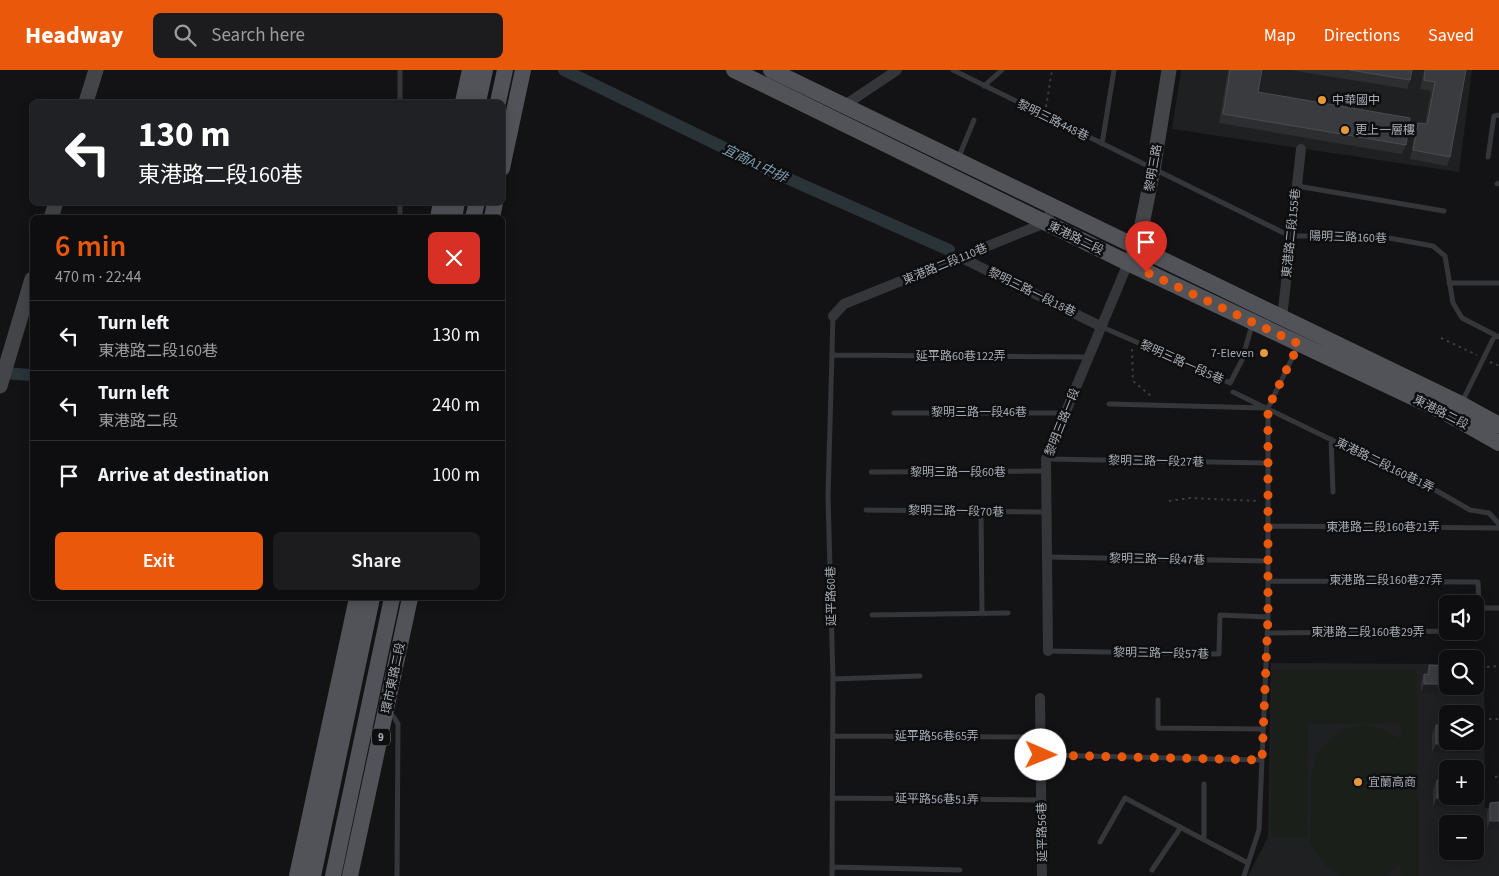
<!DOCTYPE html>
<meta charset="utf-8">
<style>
:root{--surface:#0e0e10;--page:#1c1c1e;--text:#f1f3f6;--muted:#9b9c9f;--line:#2e2e30;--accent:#ea580c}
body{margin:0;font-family:"Source Sans 3","Noto Sans TC",sans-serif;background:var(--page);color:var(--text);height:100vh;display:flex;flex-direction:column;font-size:19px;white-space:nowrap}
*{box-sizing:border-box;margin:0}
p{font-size:16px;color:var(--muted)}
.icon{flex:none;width:28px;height:28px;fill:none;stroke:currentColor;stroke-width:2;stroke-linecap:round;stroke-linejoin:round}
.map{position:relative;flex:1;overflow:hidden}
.side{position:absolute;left:30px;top:145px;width:475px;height:385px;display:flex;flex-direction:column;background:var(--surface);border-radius:8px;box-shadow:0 2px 12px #0003,0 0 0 1px var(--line)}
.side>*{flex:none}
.top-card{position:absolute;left:30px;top:30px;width:475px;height:105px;border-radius:8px;box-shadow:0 2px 12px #0003,0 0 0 1px var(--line);background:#202124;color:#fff;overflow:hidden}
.tools{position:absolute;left:1439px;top:525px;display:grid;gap:10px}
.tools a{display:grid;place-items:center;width:45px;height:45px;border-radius:8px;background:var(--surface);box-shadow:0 2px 12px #0003,0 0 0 1px var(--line);font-size:25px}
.pin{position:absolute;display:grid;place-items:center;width:42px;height:42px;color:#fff;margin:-51px -21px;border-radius:50% 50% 50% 0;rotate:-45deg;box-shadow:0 0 5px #0007}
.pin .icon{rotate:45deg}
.me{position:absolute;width:55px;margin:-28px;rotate:91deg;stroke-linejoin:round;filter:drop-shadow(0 0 4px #0008)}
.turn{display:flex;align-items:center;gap:18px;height:105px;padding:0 25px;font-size:22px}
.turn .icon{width:65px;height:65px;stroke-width:2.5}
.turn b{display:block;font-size:35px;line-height:42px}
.round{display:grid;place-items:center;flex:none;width:52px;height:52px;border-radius:8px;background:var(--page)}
.summary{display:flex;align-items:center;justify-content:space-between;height:85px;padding:0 25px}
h1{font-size:30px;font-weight:600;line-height:38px;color:var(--accent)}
.action{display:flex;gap:10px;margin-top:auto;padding:10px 25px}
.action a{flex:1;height:58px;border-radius:8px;background:var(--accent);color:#fff;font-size:20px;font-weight:600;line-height:58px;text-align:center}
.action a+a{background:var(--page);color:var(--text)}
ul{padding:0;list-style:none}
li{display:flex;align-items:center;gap:15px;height:70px;padding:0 25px;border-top:1px solid var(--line)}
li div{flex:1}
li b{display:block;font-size:19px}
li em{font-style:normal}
header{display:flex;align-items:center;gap:30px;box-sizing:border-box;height:70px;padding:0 25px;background:var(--accent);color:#fff}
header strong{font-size:24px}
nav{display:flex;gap:28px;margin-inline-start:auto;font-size:18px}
.search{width:350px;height:45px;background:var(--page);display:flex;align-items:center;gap:12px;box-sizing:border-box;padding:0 18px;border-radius:8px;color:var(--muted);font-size:19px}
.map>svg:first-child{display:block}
.built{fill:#1f2022;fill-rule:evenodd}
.green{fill:#1a1f1a}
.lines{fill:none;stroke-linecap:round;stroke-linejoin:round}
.canal{stroke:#2a3338;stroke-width:12}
.path{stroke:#3b3d40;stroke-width:2;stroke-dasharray:2.5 4;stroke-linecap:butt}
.lane{stroke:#34363a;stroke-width:5}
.street{stroke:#34363a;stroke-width:10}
.secondary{stroke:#434549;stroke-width:15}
.primary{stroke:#515358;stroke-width:16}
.wall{fill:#2c2e30}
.shaded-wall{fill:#1d1d1f}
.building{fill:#393b3e;stroke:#4a4d51}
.route{stroke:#ea580c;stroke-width:9;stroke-dasharray:0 16.2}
.poi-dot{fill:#e6993a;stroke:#0e0e10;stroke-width:2}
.labels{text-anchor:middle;stroke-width:5;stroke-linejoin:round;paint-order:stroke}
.shield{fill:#0e0e10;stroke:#787d83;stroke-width:1}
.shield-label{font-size:11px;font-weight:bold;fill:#a6acb4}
.poi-label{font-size:12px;fill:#a6acb4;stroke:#0e0e10;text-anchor:start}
.street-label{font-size:12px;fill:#a6acb4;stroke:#0e0e10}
.water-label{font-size:14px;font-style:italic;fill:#7e9dae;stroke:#0e0e10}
</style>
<header>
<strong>Headway</strong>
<div class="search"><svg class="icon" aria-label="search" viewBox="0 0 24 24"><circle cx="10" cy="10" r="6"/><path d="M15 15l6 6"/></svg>Search here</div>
<nav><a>Map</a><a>Directions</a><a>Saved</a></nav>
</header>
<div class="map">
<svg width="1499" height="806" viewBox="0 0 1499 806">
<rect width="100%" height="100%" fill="#131315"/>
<path class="built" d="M1181 0H1472L1459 102 1172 59Z
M1271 593 1447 594 1448 616H1475V594H1484L1485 738H1499V806H1248L1268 767ZM1448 644H1475V671H1448ZM1448 699H1475V726H1448ZM1448 754H1475V781H1448Z"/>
<path class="green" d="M1272 599H1417L1418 806H1401L1400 794 1383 806H1342L1325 795 1310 774 1311 708 1317 682 1340 660 1364 655 1379 658 1402 670 1401 653 1308 654 1307 767H1271Z"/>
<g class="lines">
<path class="canal" d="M564 0 780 105 949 180
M0 303 32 305"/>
<path class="path" d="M1046 37 1052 0
M1441 268 1477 285
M1132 279 1133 311 1151 326
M1490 292 1499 296
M1169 431 1190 428 1259 431
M1487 597 1499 596
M1489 649H1499
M1495 707 1499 706"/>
<path class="lane" d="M400 0V32
M953 0 1290 166H1378L1433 176 1445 186 1453 233 1462 248 1499 267
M984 16 1002 0
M1102 74 1114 0
M1488 87 1494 46 1499 45
M958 89 974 50
M1497 114 1499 113
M1297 116 1444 141
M400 148V132
M1449 213H1499
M1102 257 1230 313 1242 290 1252 255
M833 285 1089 287
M1233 322 1437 421 1470 440 1489 443 1499 454
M1462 332 1495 265
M1109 334 1265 338
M894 343H1065
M1331 369 1333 422
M1047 389 1266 393
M871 402 1046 401
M866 440 1047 442
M981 442 982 544
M1267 456 1499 458
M1047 487 1268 491
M1268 511 1478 512 1480 561H1475
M1480 538H1499
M872 545 1008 543
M1267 563 1469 561
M1048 581 1219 584 1220 545 1268 547
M833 609 920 606
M1158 630V658L1263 659
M388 644 394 647 398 654 397 806
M833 666 1040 667
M1041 685 1262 690
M832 728 1041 730
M1204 769V714
M1100 772 1125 728 1248 793
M832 797 960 800
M1152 800 1181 757
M832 806 833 609 828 426 833 246
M1244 806 1259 760 1268 547V338L1298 276"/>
<path class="street" d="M842 37 897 0
M962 188 1102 257
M833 246 844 234 1045 153 1053 137
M1282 248 1301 79
M1048 581 1046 389 1128 193
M1040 628 1042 806"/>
<path class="secondary" d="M86 32 96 0
M51 148 56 132
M1128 193 1137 179 1153 100 1169 0
M0 316 32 209"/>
<path class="primary" d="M734 0 1128 193 1446 343 1499 373
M771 0 1461 334 1499 355
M463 32 470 0
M478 32 485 0
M498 32 505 0
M502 98 523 0
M438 148 441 132
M454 148 457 132
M473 148 477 132
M492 148 495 132
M297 806 357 528
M313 806 372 528
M333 806 392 528
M350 806 410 528"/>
</g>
<path class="wall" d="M1228 0H1262L1258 22 1406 75 1402 84 1219 53Z
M1290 0H1412L1410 10 1407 19Z
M1424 0H1466L1450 87 1447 96 1410 89 1415 62 1418 53 1425 54 1431 21 1420 19Z
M1429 595 1476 614 1473 623H1421V613L1424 604H1426Z
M1436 655 1476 683H1432V664Z
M1437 710 1478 737H1433V719Z
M1499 732V760H1487V742L1490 733Z"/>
<path class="shaded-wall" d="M1424 614H1448V616H1475V614H1476L1473 623H1421Z
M1436 674H1479L1476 683H1432Z
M1437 728H1481L1478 737H1433Z
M1490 751H1499V760H1487Z"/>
<path class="building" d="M1230 0H1262L1258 22 1410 48 1406 75 1223 44Z
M1350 0H1412L1410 10Z
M1425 0H1466L1450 87 1413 80 1418 53 1427 54 1435 12 1424 10Z
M1429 595 1448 596V614H1424V604L1429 605Z
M1475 596H1476V614H1475Z
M1436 655H1448V671H1475V655H1479V674H1436Z
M1437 710H1448V726H1475V711H1481V728H1437Z
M1499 732V751H1490V733Z"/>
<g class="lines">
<path class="route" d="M1041 685 1262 690 1268 547V338L1299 274 1146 202"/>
</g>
<g class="poi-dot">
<circle cx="1322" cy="30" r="5"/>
<circle cx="1345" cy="60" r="5"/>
<circle cx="1264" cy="283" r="5"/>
<circle cx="1358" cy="712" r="5"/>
</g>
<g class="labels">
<rect class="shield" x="372" y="658.5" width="18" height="17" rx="4"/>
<g class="shield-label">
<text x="381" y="671">9</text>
</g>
<g class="poi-label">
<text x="1332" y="34">中華國中</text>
<text x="1355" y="64">更上一層樓</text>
<text x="1254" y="287" text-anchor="end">7-Eleven</text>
<text x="1368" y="716">宜蘭高商</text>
</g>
<g class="street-label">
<text transform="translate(1053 50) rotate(26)" y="4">黎明三路448巷</text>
<text transform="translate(1153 98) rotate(-80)" y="4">黎明三路</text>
<text transform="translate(1291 163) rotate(-84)" y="4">東港路二段155巷</text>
<text transform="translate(1348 167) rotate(2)" y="4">陽明三路160巷</text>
<text transform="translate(1076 168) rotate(26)" y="4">東港路二段</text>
<text transform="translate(945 194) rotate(-22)" y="4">東港路二段110巷</text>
<text transform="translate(1032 222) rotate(26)" y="4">黎明三路一段18巷</text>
<text x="961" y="290">延平路60巷122弄</text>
<text transform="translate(1182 292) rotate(24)" y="4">黎明三路一段5巷</text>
<text x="979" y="346">黎明三路一段46巷</text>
<text transform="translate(1441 342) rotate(27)" y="4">東港路二段</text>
<text transform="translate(1062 352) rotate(-68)" y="4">黎明三路一段</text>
<text transform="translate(1156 391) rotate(1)" y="4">黎明三路一段27巷</text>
<text transform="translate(1385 395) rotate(26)" y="4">東港路二段160巷1弄</text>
<text x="958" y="406">黎明三路一段60巷</text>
<text transform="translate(956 441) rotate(1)" y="4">黎明三路一段70巷</text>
<text x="1383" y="461">東港路二段160巷21弄</text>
<text transform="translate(1157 489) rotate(1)" y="4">黎明三路一段47巷</text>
<text x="1386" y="514">東港路二段160巷27弄</text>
<text transform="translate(831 526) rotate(-91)" y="4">延平路60巷</text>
<text x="1368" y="566">東港路二段160巷29弄</text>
<text transform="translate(1161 583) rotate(1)" y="4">黎明三路一段57巷</text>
<text transform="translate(393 608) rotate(-78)" y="4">環市東路二段</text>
<text x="937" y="670">延平路56巷65弄</text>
<text transform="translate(937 729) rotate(1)" y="4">延平路56巷51弄</text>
<text transform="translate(1042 762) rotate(-91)" y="4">延平路56巷</text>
</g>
<g class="water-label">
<text transform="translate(755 93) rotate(26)" y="5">宜商A1中排</text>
</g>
</g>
</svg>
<div class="tools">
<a><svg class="icon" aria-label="sound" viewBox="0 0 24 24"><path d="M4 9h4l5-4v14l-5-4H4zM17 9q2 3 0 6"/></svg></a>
<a><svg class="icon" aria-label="search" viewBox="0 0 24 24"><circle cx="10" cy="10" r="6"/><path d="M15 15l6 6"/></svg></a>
<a><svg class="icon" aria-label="layers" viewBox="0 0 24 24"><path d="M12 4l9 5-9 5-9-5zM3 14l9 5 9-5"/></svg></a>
<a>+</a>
<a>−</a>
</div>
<div class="pin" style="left:1146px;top:202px;background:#d93025"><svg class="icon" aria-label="arrive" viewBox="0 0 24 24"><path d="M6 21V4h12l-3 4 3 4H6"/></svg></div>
<svg class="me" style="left:1041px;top:685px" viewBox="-20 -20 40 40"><circle r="19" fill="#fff"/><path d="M0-13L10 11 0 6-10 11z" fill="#ea580c"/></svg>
<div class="top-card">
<div class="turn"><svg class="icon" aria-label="left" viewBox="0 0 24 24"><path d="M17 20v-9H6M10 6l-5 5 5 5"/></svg><div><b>130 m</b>東港路二段160巷</div></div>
</div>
<section class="side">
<div class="summary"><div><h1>6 min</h1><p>470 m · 22:44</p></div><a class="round" style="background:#d93025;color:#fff"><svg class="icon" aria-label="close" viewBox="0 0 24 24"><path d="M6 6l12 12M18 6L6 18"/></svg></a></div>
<ul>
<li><svg class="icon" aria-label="left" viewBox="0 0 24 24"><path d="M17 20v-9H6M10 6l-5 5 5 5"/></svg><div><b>Turn left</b><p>東港路二段160巷</p></div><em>130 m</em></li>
<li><svg class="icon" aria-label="left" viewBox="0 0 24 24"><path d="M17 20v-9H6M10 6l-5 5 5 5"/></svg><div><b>Turn left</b><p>東港路二段</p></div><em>240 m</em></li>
<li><svg class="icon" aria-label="arrive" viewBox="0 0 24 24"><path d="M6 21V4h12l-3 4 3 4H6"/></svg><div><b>Arrive at destination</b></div><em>100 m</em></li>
</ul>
<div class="action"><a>Exit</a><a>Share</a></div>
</section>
</div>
